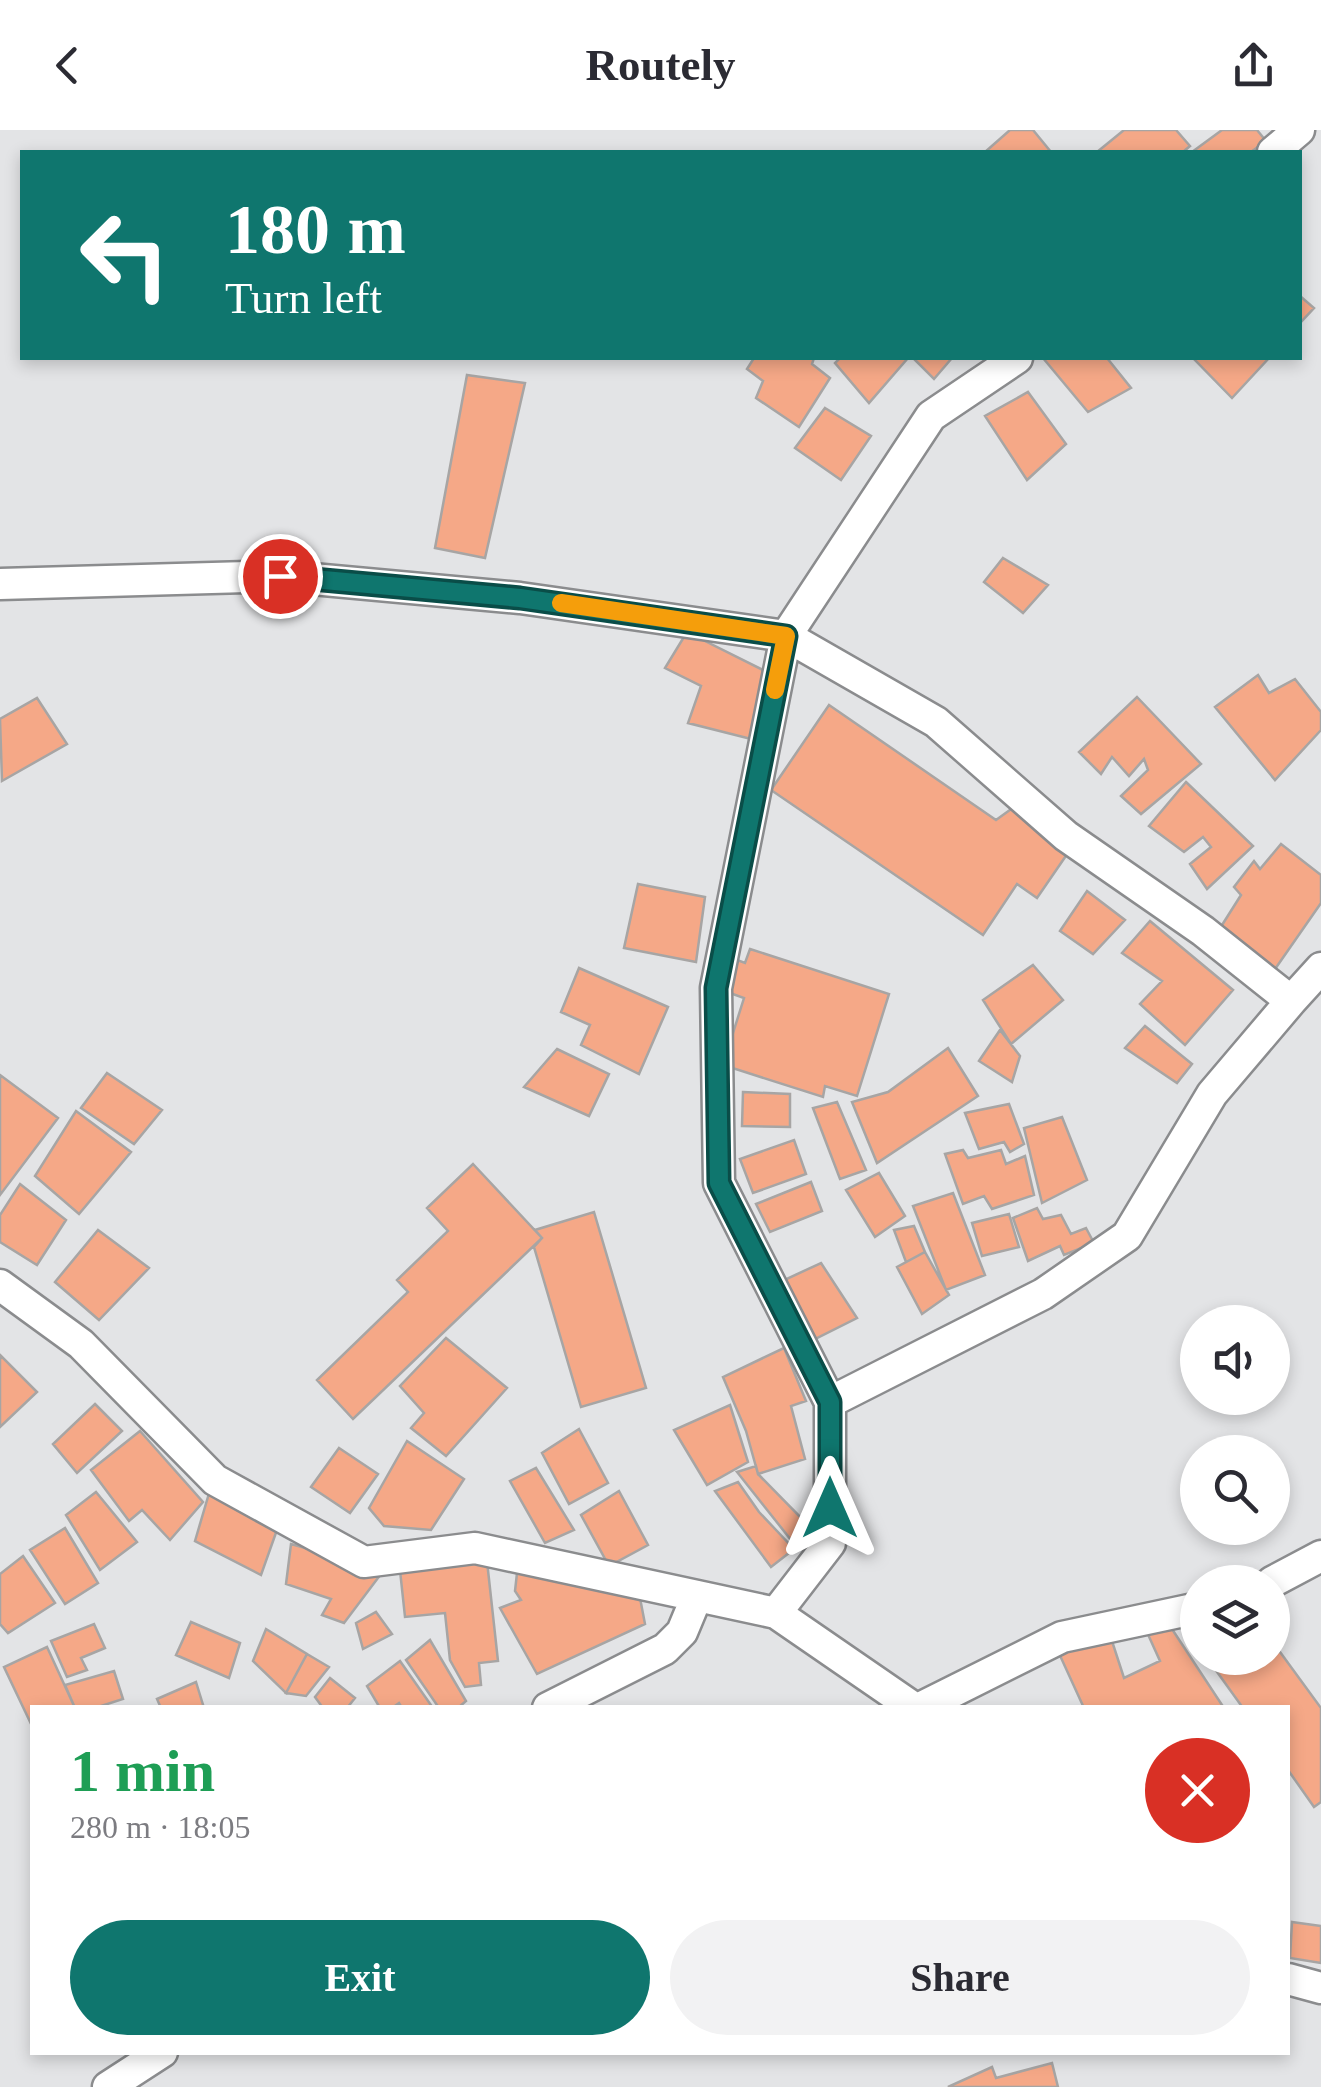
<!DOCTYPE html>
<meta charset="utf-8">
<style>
:root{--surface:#fff;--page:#f2f2f3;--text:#2b2b33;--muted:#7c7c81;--accent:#0f766e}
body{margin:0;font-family:"Times New Roman",serif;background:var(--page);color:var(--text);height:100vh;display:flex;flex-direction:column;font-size:38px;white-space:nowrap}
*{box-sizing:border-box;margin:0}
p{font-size:32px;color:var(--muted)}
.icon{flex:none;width:55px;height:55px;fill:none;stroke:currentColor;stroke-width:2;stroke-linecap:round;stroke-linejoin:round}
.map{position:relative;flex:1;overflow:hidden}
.drawer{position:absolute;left:30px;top:1575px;width:1260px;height:350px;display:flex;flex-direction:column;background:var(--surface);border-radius:0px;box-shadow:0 5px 15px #0003}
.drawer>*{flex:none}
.guide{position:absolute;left:20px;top:20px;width:1282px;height:210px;border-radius:0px;box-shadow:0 5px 15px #0003;background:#0f766e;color:#fff;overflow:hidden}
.tools{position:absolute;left:1180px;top:1175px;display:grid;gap:20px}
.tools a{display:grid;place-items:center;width:110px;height:110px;border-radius:50%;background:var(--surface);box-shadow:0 5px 15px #0003;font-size:50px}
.pin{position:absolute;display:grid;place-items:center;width:85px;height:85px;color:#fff;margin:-42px;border:5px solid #fff;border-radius:50%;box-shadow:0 2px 10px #0007}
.me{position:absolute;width:110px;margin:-55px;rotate:0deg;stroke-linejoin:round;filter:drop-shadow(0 0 8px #0008)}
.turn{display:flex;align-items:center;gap:35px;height:210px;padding:0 40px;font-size:45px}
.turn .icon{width:130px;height:130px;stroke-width:2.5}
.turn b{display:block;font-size:70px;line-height:85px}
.round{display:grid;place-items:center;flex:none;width:105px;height:105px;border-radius:52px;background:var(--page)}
.headline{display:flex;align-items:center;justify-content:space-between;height:170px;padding:0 40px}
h1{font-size:60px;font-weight:600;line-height:75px;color:#1e9e55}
.action{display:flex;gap:20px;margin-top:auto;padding:20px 40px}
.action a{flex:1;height:115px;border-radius:60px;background:var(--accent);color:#fff;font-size:40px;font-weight:600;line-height:115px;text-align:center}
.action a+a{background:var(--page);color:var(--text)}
header{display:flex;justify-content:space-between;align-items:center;height:130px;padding:0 40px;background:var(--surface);font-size:45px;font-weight:600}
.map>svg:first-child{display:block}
.building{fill:#f5a887;stroke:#a7a5a4;stroke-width:2.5}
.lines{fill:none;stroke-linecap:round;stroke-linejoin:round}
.street-casing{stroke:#8b8c8e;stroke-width:35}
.street{stroke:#fff;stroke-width:30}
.route-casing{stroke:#0a4d48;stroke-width:25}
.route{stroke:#0f766e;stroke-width:18}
.slow{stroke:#f59e0b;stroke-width:18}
</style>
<header><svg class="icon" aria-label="back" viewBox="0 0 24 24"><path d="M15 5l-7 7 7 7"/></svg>Routely<svg class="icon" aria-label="share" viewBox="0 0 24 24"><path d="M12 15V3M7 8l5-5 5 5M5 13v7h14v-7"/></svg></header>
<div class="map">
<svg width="1321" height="1957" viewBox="0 0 1321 1957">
<rect width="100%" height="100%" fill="#e3e4e6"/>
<path class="building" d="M1010 0H1033L1051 22H985Z
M1124 0H1176L1190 16 1183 22H1097Z
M1222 0H1257L1266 11 1251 22H1192Z
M1300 166 1314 178 1300 193Z
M754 228H814L812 234 830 248 799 297 756 268 763 251 747 239Z
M840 228H908L869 273 835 233Z
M913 228H952L934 249Z
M1043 228H1107L1131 258 1088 282Z
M1193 228H1269L1232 268Z
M467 245 525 253 485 428 435 418Z
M1028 262 1066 314 1027 350 985 286Z
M825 278 871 306 841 350 795 318Z
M1003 428 1048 455 1023 483 984 452Z
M687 502 769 543 751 609 688 593 701 556 665 538Z
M1258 545 1269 563 1295 549 1321 582V600L1275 650 1215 577Z
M1137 567 1201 634 1141 684 1121 666 1148 640 1144 629 1129 646 1112 627 1101 644 1079 622Z
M37 568 67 614 2 651 0 589Z
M829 575 996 690 1014 677 1072 717 1037 768 1017 754 983 805 771 660Z
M1186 652 1253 716 1207 759 1190 734 1211 717 1203 707 1184 722 1149 696Z
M1281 714 1321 745V773L1273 842 1217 803 1241 765 1234 757 1254 731 1260 739Z
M638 754 705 767 696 832 624 818Z
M1087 761 1125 790 1093 824 1060 801Z
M1150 791 1233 860 1185 915 1140 874 1162 851 1122 823Z
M750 819 889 864 857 966 825 956 823 967 723 935 744 868 716 858 726 826 745 833Z
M1033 835 1063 870 1011 914 983 870Z
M579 838 668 877 639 944 581 915 590 895 561 882Z
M1145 896 1192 934 1177 953 1125 918Z
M1000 900 1020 926 1012 952 979 931Z
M948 918 978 966 877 1033 852 972 888 962Z
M557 919 609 944 589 986 524 957Z
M107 943 162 980 134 1014 81 978Z
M0 945 58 988 0 1065Z
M743 962 790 964V997L742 996Z
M837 972 866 1040 840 1049 813 978Z
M1009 974 1024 1014 1010 1022 1004 1012 979 1019 965 983Z
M76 981 131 1022 79 1084 35 1046Z
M1062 987 1087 1050 1042 1073 1024 998Z
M794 1010 806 1044 753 1063 740 1029Z
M963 1020 968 1028 1001 1020 1006 1034 1025 1026 1034 1065 992 1079 984 1066 963 1074 945 1024Z
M473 1034 542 1108 353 1289 317 1250 408 1162 397 1150 448 1101 427 1078Z
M879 1043 905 1086 875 1107 846 1060Z
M811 1052 822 1081 770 1102 756 1074Z
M20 1054 66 1090 37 1135 0 1112V1085Z
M953 1063 985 1145 946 1160 913 1076Z
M1037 1078 1043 1089 1061 1085 1071 1104 1086 1098 1094 1113 1064 1125 1060 1116 1028 1131 1013 1088Z
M594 1082 646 1258 581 1277 534 1117 542 1108 535 1100Z
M1009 1084 1019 1117 982 1126 972 1093Z
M914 1096 925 1122 906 1132 894 1100Z
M98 1100 149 1138 99 1190 55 1152Z
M925 1122 949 1165 922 1184 897 1137Z
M821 1133 857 1188 811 1211 780 1152Z
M446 1208 507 1258 446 1326 411 1298 424 1283 400 1256Z
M784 1218 806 1271 791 1276 805 1329 758 1344 746 1301 723 1247Z
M0 1225 37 1262 0 1297Z
M95 1274 122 1301 77 1343 53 1314Z
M730 1275 748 1332 707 1355 674 1300Z
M579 1299 608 1353 569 1374 542 1323Z
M140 1301 203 1372 170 1410 142 1380 129 1391 91 1340Z
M407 1311 464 1349 431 1400 384 1396 369 1378Z
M339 1318 378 1344 350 1383 311 1357Z
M756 1336 758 1344 808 1395 795 1415 737 1342Z
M536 1338 574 1400 545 1413 510 1351Z
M738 1352 759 1382 794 1419 771 1437 715 1361Z
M210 1360 278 1397 261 1445 195 1411Z
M619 1361 648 1415 609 1436 581 1385Z
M96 1362 137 1412 100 1440 66 1385Z
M65 1398 98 1453 65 1474 30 1420Z
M291 1414 384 1440 344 1493 322 1485 331 1469 286 1454Z
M486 1422 498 1531 479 1533 481 1555 465 1557 450 1530 445 1483 405 1487 399 1431Z
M23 1426 55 1473 8 1503 0 1494V1444Z
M518 1434 640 1468 645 1494 537 1544 500 1478 521 1470 515 1461Z
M376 1482 392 1504 363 1519 356 1493Z
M191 1492 240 1513 229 1548 176 1525Z
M94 1494 105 1518 81 1528 87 1540 67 1547 51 1511Z
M1170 1496 1224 1578H1084L1057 1519 1111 1508 1124 1548 1160 1531 1146 1500Z
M266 1499 307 1524 286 1563 253 1531Z
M430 1510 466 1571 458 1578H439L406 1530Z
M1272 1511 1321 1578V1672L1314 1677 1288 1640V1578H1243L1207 1528H1272Z
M47 1517 75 1578H32V1596L4 1537Z
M307 1524 329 1537 306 1566 286 1563Z
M400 1531 433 1578H402L399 1573 392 1578H380L367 1556Z
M114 1541 123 1569 95 1578H75L65 1555Z
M330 1548 355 1568 347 1578H323L315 1567Z
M196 1552 204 1578H161L157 1569Z
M1292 1792 1321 1796V1833L1290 1828Z
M1052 1933 1058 1957H948L992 1937 996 1948Z"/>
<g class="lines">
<g class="street-casing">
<path id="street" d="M1273 22 1299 0
M1017 228 931 286 786 506 936 592 1066 706 1203 801 1291 871 1321 838
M0 454 280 446 520 468 786 506 716 858 719 1053 830 1272
M0 1155 81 1214 215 1350 364 1432 475 1418 776 1483 914 1578
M1272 1452 1321 1426
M776 1483 830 1413V1272L1043 1164 1127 1106 1212 964 1291 871
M548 1578 665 1519 682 1502 697 1466
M920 1578 1062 1507 1198 1478
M1288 1849 1321 1858
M108 1957 162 1922"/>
</g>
<use href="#street" class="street"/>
</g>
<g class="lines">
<g class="route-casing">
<path id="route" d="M280 446 520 468 786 506 716 858 719 1053 830 1272V1378"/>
</g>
<use href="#route" class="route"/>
<path class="slow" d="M561 473 786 506 775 560"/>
</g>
</svg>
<div class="tools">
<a><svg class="icon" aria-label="sound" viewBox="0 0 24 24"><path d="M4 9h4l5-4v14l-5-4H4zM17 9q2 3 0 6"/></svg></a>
<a><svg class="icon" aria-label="search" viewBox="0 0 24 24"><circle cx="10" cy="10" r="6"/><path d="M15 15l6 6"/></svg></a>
<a><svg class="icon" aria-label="layers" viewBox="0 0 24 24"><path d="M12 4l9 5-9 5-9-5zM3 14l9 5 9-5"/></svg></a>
</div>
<div class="pin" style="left:280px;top:446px;background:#d93025"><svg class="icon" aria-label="arrive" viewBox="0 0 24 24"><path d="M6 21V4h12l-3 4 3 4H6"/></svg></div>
<svg class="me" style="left:830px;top:1378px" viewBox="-20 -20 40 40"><path d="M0-17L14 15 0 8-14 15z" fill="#0f766e" stroke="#fff" stroke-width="4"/></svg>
<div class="guide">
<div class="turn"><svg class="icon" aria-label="left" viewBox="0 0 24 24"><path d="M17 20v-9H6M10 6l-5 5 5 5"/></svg><div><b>180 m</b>Turn left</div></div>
</div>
<section class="drawer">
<div class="headline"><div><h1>1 min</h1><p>280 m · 18:05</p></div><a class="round" style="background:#d93025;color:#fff"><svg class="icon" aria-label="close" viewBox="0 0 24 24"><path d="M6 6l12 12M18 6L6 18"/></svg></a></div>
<div class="action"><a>Exit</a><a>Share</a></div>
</section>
</div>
